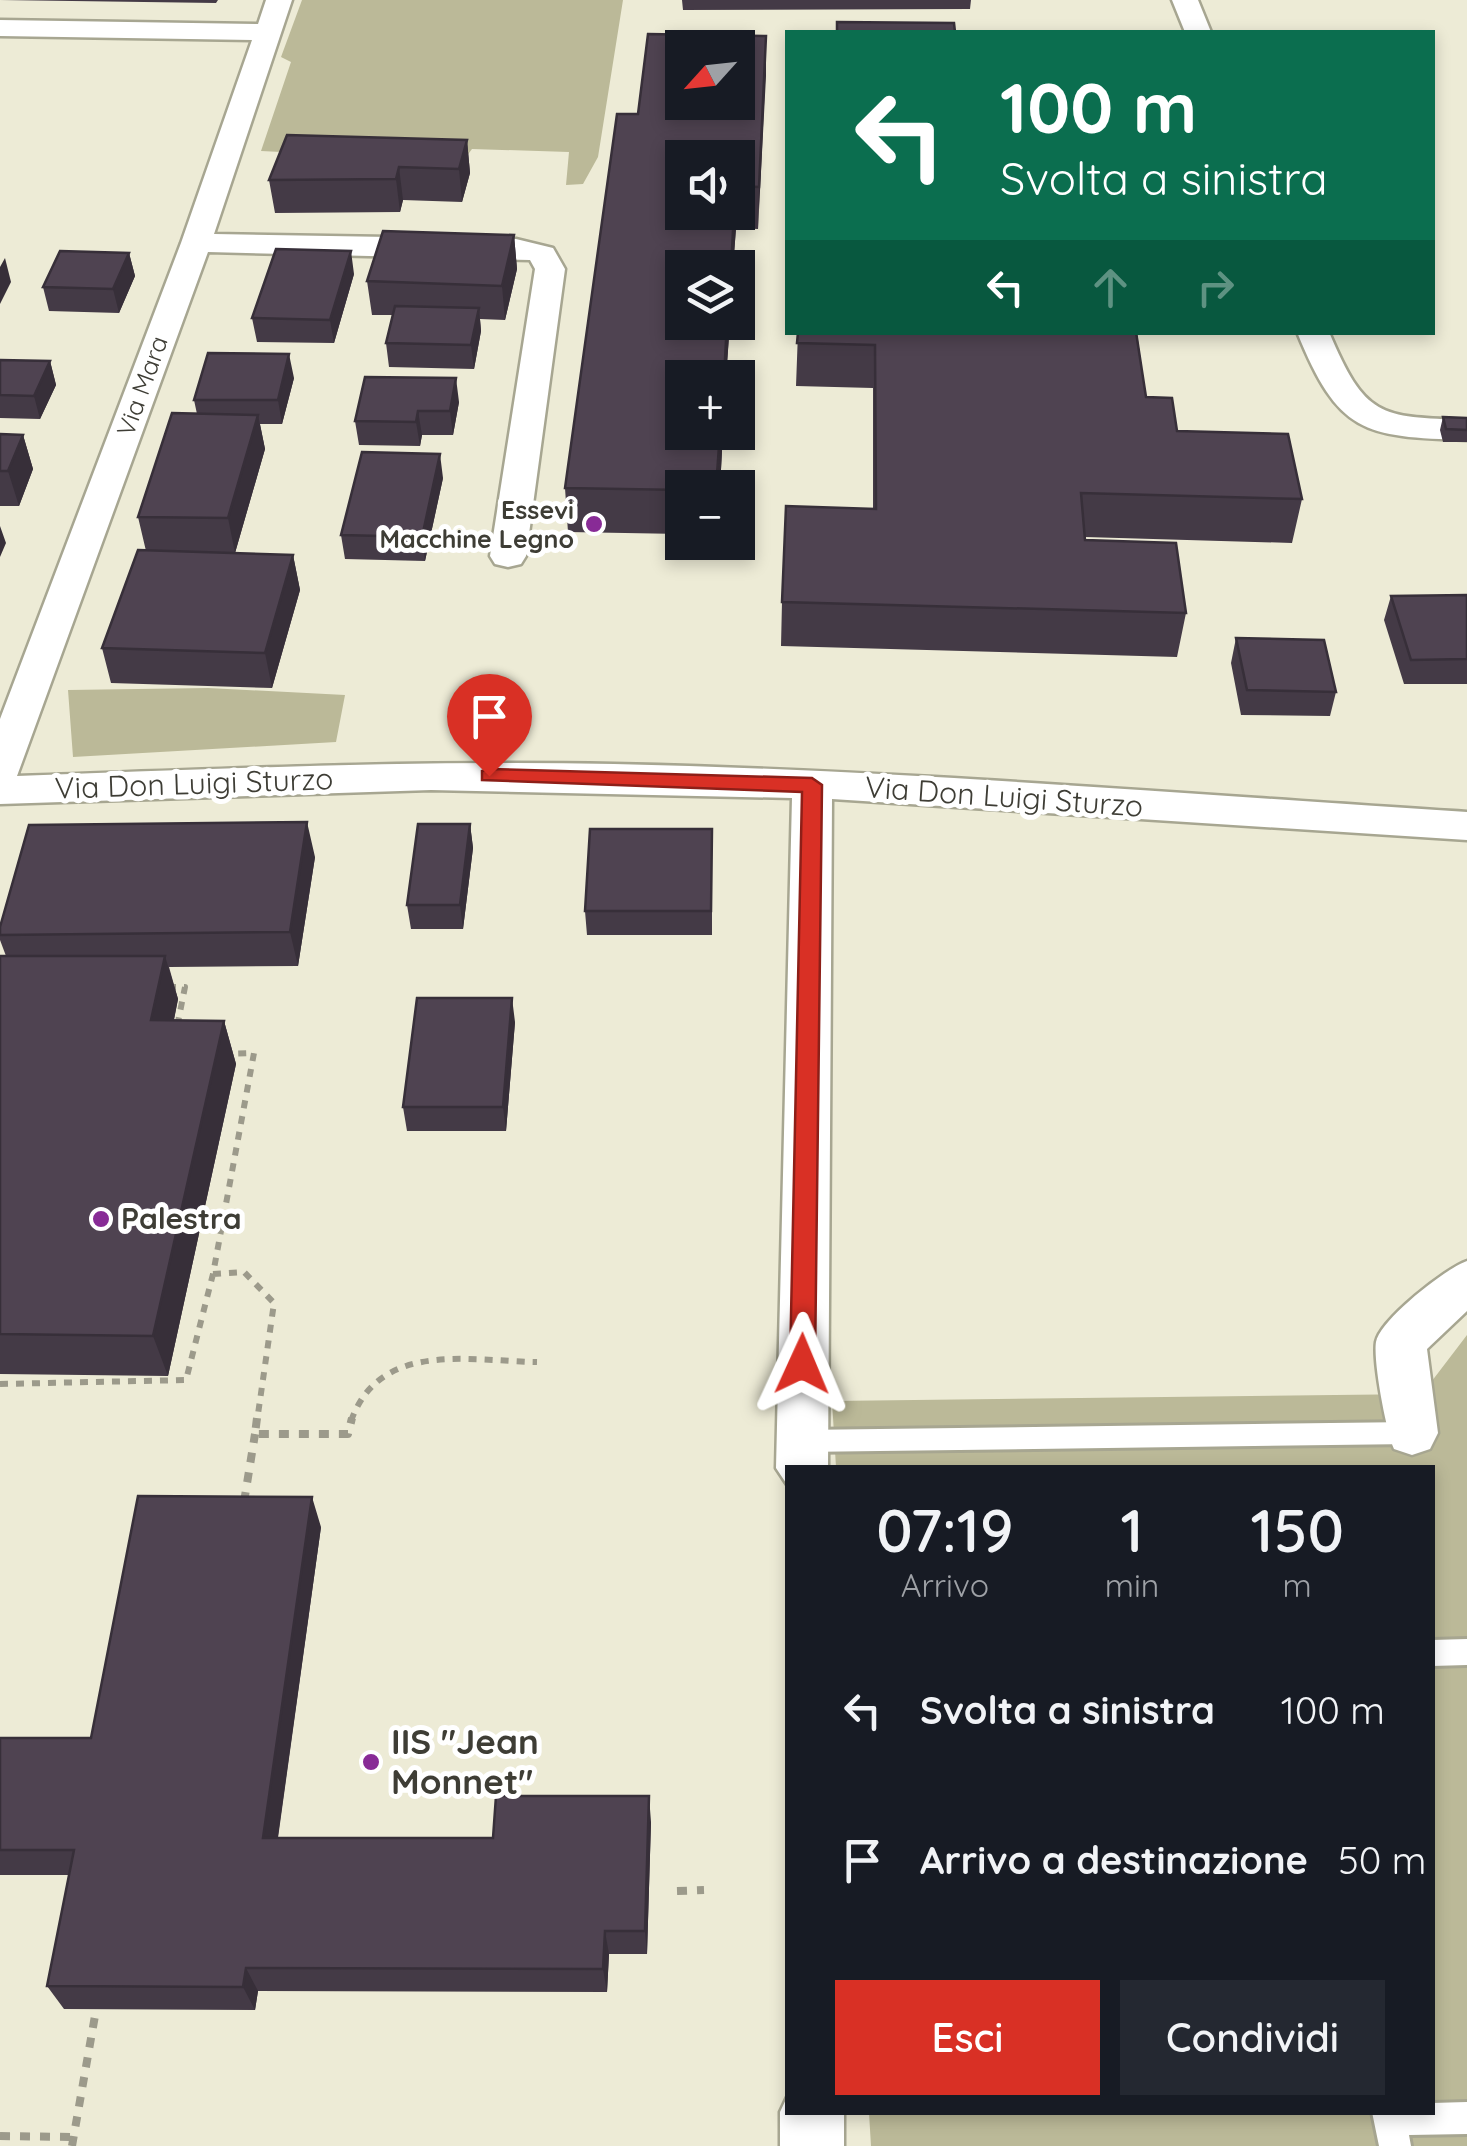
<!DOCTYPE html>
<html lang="it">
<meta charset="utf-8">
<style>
:root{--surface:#171b24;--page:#242831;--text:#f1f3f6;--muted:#9ea1a6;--accent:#d93025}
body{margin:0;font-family:Quicksand,sans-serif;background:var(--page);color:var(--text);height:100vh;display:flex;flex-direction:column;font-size:38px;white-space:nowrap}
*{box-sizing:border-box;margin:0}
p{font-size:32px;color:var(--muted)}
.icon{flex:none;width:55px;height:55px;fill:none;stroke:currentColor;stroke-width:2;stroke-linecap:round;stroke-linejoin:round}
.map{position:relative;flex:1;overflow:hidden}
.drawer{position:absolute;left:785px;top:1465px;width:650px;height:650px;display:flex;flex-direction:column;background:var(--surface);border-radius:0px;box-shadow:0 5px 15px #0003}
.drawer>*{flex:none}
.hud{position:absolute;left:785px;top:30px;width:650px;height:305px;border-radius:0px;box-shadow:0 5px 15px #0003;background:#0b6e4f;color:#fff;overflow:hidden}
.needle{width:65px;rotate:243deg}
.buttons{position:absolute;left:665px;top:30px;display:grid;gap:20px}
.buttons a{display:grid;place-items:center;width:90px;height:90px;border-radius:0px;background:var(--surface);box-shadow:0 5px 15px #0003;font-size:50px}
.pin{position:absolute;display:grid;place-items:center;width:85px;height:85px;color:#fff;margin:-102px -42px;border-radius:50% 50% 50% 0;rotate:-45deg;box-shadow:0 0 10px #0007}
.pin .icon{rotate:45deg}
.me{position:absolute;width:110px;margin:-55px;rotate:1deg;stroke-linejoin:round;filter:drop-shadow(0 0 8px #0008)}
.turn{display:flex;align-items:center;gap:35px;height:210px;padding:0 50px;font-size:45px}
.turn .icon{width:130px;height:130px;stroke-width:2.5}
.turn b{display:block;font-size:70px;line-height:85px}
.lanes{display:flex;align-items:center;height:95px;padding:0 50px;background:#0003;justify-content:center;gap:50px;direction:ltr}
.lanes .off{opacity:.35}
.eta{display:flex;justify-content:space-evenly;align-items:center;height:170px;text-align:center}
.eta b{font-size:60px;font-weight:600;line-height:70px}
.action{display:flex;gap:20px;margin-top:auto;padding:20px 50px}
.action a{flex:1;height:115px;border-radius:0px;background:var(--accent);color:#fff;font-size:40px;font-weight:600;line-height:115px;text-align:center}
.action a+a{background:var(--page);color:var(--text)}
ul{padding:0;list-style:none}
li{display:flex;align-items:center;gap:30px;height:150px;padding:0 50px}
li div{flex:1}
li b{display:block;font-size:38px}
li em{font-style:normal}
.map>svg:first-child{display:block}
.green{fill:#bbb998}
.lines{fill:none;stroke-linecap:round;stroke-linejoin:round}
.lane-casing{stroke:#a7a691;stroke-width:6}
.street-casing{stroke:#a7a691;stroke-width:5}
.path-far1{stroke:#9c9a8b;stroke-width:6;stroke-dasharray:8 8;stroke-linecap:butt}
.path{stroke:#9c9a8b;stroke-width:8;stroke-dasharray:10 10;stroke-linecap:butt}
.lane{fill:#fff;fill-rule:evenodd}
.street{fill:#fff;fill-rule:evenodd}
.wall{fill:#443a46;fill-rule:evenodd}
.shaded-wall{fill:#372f39}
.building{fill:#4f4351;stroke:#372f39;stroke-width:2.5;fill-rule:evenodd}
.route{fill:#d93025;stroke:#8d1f18;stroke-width:2.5}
.poi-dot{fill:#882b96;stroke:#fff;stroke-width:4}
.labels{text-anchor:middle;stroke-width:10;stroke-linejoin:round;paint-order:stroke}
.far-street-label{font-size:25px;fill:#3e3d35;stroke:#fff}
.far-poi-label{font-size:25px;font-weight:bold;fill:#3e3d35;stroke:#fff;text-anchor:end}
.street-label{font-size:30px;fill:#3e3d35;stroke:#fff}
.poi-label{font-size:30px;font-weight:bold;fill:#3e3d35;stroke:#fff;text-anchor:start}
.near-poi-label{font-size:35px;font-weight:bold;fill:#3e3d35;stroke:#fff;text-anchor:start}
</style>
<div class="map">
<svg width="1467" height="2146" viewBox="0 0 1467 2146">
<rect width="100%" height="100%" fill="#edebd6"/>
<path class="green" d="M302 0H623L598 157 583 184 566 185 569 152 472 149 463 161 261 151 291 62 281 57Z
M208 688 345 695 336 742 73 757 68 690Z
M1467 1335V2146H871L869 2113 1432 2112V1468L836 1467 832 1401 1422 1394Z"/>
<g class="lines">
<g class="lane-casing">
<path id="lane" d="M1412 1422 1421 1425 1425 1433 1421 1441 1412 1444 801 1452 792 1449 788 1441 792 1433 801 1430Z
M1467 1639V1665L1432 1666V1640Z
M1467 2102V2134L1409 2135 1411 2146H1379L1372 2112H1432V2103Z"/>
</g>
<g class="street-casing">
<path id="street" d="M266 0H292L214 234 516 239 553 248 565 269 526 556 521 564 508 567 495 564 490 556 535 269 530 260 208 252 17 776C216 769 415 760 614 764 899 770 1183 794 1467 812V840L832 799 828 1468H788V1486L776 1468 792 798 431 790 0 804V719L181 243 252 40 0 36V20L258 24Z
M1172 0H1198L1211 32H1185Z
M1297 332H1329C1365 417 1379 417 1467 420V440C1363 437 1338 433 1297 332Z
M1467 1261V1311L1427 1349 1438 1433 1430 1449 1412 1455 1394 1449C1386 1431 1373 1361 1376 1342 1380 1320 1446 1268 1467 1261Z
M788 2095V2112H844V2146H780V2112Z"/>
</g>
<path class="path-far1" d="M168 987H185L177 1027
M213 1274 244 1272 274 1303 257 1421
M0 1384 186 1380 213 1274 254 1053 225 1054
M351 1421C380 1340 469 1361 537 1362"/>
<path class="path" d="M257 1418 255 1434H348L352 1418
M244 1502 255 1434
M677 1891 704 1890
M0 2136 74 2137
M72 2146 96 2010"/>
<use href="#lane" class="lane"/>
<use href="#street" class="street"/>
</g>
<path class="wall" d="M0 0H218L216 3Z
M682 0H971L970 9 683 10Z
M766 36 758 229 736 228 733 268H682L730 322 726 378H682L723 432 720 488H682V534L568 532 565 488 638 114ZM738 158V212H682Z
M467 140 470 173 462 202 403 200 400 212 275 213 269 180Z
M514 235 517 269 505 320 480 319 481 331 474 369 389 367 386 343 393 315H372L367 281Z
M129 253 135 276 119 313 49 311 43 287Z
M354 274 334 343 257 342 252 318Z
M798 332H1165V334L1137 333 1146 397 1177 431 1302 499 1292 543 1085 537V540L1186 613 1177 657 781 646 782 602 873 509V388L796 386Z
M0 360 50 361 56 385 40 419 0 418Z
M294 378 282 424H260L265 449 235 553 293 555 300 590 272 688 111 683 102 648 146 551 138 517 197 414 194 400Z
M459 402 453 435H422L420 446 359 445 355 421Z
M1443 417 1467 418V442H1443L1440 430Z
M0 434 23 435 33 469 19 506H0Z
M443 478 425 561 345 559 341 535Z
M1467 595V684H1404L1384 620 1391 596Z
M1236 638 1336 692 1330 716 1241 715 1231 663Z
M470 824 473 848 463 929H411L407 905Z
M712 829V935H587L585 911Z
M315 857 298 966 169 967 178 999 174 1020 224 1021 236 1064 168 1376 0 1374V956H6L0 940V935Z
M515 1022 506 1131H407L403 1107Z
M321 1527 278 1838H493L651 1822 647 1954H609L607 1992 258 1991 255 2010 64 2009 47 1986 69 1875H0V1738H91Z"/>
<path class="shaded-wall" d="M766 36V76L758 229 759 187Z
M467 140 470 173 462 202 459 169Z
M399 167 403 200 400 212 396 179Z
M734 212H736V228L733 268H731Z
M514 235 517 269 505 320 502 286Z
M351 251 354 274 334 343 330 320Z
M129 253 135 276 119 313 113 289Z
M5 258 11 282 0 304V267Z
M479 308 481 331 474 369 471 345Z
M727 322H730L726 378H724Z
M289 354 294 378 282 424 278 400Z
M50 361 56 385 40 419 34 396Z
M456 378 459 402 453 435 450 411Z
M418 411 422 435 420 446 416 422Z
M258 415 265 449 235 553 228 518Z
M720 432H723L720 488H716Z
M23 435 33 469 19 506 8 471Z
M440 454 443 478 425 561 422 537Z
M0 526 6 543 0 557Z
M293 555 300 590 272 688 265 653Z
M307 822 315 857 298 966 290 932Z
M470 824 473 848 463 929 460 905Z
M165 956 178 999 165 1063 151 1020Z
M512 998 515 1022 506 1131 503 1107Z
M224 1021 236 1064 168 1376 153 1336Z
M312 1497 321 1527 274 1864 263 1838Z
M649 1796 651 1822 647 1954 645 1931Z
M605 1931 609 1954 607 1992 603 1969Z
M246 1968 258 1991 255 2010 243 1987Z"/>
<path class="building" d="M837 22 954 23 955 32H837Z
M648 34 766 36 759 187 738 186V158H682V212H734L731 268H682V322H727L724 378H682V432H720L716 488H682V490L565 488 617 114H638ZM682 48H738V102H682Z
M287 135 467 140 459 169 399 167 396 179 269 180Z
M383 231 514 235 502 286 367 281Z
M276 249 351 251 330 320 252 318Z
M60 251 129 253 113 289 43 287Z
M395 306 479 308 471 345 386 343Z
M798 332H1136L1146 397 1172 398 1177 431 1288 434 1302 499 1081 493 1085 540 1176 543 1186 613 782 602 786 506 876 509 875 345 797 343Z
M208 353 289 354 278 400H194Z
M0 360 50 361 34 396 0 395Z
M365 377 456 378 450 411H418L416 422 355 421Z
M172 413 258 415 228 518 138 517Z
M1443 417 1467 418V430L1446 429Z
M0 434 23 435 8 471H0Z
M362 452 440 454 422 537 341 535Z
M138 550 293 555 265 653 102 648Z
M1467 595V659L1411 660 1391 596Z
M1236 638 1324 640 1336 692 1247 690Z
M307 822 290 932 0 935V927L29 825Z
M418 824H470L460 905H407Z
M590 829H712L711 911H585Z
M0 956H165L151 1020 224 1021 153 1336 0 1334Z
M417 998H512L503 1107H403Z
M138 1496 312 1497 263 1838H493L496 1796H649L645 1931H605L603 1969 246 1968 243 1987 47 1986 74 1850H0V1738H91Z"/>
<path class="route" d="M489 769 812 778 822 785 815 1364 811 1371 802 1374 793 1371 790 1364 802 792 482 780V771Z"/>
<g class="poi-dot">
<circle cx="594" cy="524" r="10"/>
<circle cx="101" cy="1219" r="10"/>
<circle cx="371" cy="1762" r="10"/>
</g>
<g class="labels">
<g class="far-street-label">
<text transform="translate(142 386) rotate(-70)" y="9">Via Mara</text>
</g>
<g class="far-poi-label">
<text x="574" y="519">Essevi<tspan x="574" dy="29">Macchine Legno</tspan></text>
</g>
<g class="street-label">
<text transform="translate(194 784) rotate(-2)" y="10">Via Don Luigi Sturzo</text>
<text transform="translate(1004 797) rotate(4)" y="10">Via Don Luigi Sturzo</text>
</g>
<g class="poi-label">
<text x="121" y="1229">Palestra</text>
</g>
<g class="near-poi-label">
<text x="391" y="1754">IIS "Jean<tspan x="391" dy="40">Monnet"</tspan></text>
</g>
</g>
</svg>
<div class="buttons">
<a><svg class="needle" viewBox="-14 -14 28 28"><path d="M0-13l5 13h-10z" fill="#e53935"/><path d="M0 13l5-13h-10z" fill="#9ea1a6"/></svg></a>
<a><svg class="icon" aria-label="sound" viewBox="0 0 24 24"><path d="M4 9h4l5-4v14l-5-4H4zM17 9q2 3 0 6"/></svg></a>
<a><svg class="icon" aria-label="layers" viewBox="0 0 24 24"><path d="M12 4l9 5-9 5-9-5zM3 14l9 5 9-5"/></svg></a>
<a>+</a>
<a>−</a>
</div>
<div class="pin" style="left:489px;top:776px;background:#d93025"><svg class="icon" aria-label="arrive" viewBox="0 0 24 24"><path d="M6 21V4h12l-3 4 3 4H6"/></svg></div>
<svg class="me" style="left:802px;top:1364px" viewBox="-20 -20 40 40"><path d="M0-17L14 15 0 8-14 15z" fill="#d93025" stroke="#fff" stroke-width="4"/></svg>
<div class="hud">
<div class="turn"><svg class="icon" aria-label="left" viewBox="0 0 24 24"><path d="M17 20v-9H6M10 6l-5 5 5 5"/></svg><div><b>100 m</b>Svolta a sinistra</div></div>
<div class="lanes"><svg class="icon" aria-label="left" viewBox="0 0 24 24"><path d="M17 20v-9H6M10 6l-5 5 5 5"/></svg><svg class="icon off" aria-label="ahead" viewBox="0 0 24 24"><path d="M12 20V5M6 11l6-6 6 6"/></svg><svg class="icon off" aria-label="right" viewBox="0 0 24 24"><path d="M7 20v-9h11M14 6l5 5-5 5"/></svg></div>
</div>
<section class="drawer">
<div class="eta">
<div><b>07:19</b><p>Arrivo</p></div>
<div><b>1</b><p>min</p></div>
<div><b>150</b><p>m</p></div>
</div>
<ul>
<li><svg class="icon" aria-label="left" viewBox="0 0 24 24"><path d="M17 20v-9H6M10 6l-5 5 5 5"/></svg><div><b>Svolta a sinistra</b></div><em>100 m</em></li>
<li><svg class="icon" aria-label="arrive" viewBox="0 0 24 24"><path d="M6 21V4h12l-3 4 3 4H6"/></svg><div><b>Arrivo a destinazione</b></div><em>50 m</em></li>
</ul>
<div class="action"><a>Esci</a><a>Condividi</a></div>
</section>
</div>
